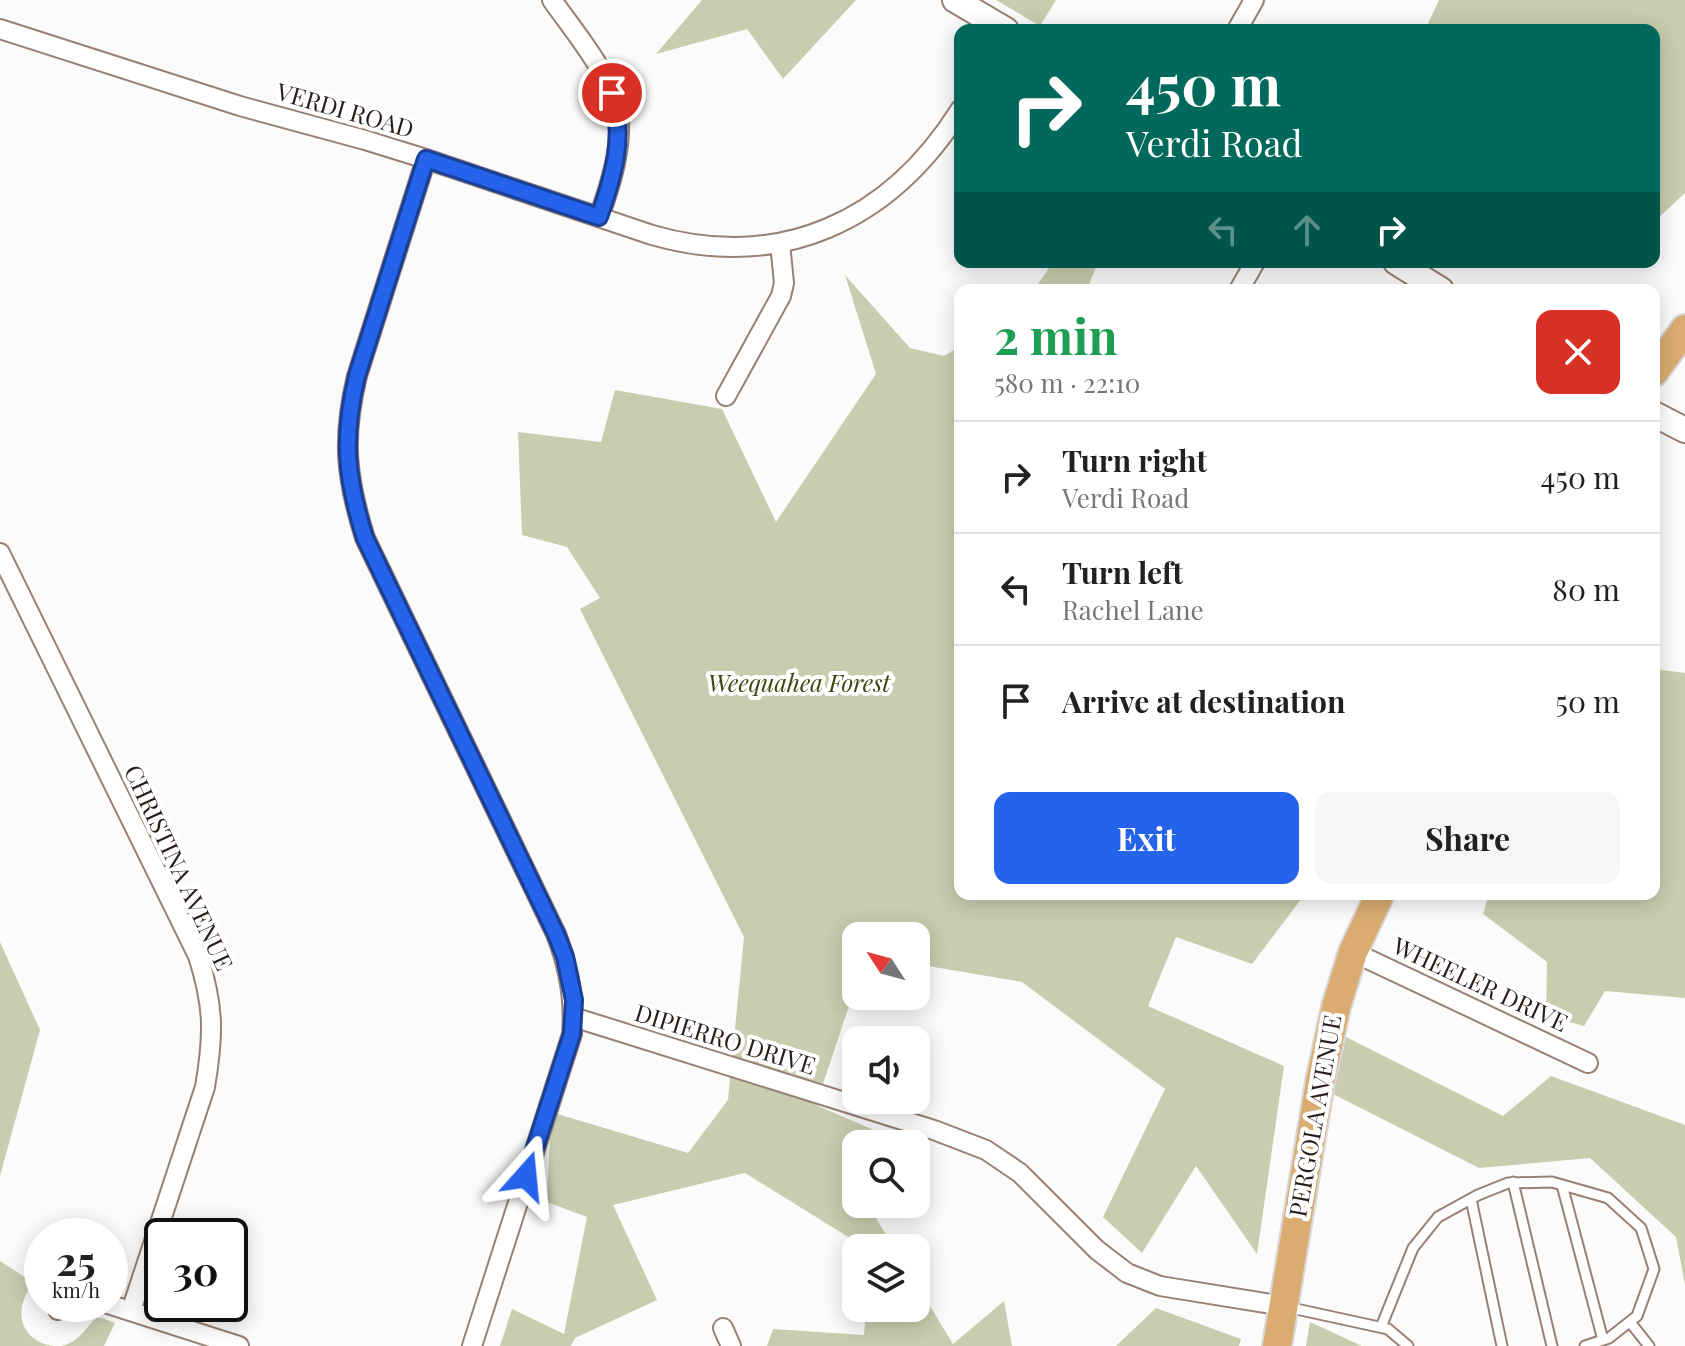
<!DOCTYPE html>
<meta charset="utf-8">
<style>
:root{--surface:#fff;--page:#f6f6f6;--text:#202124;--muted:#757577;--line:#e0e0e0;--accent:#2563eb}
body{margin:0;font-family:"Playfair Display",serif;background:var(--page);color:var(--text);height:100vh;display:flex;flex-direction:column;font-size:30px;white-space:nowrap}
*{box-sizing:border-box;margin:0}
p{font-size:26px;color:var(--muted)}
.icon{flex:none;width:44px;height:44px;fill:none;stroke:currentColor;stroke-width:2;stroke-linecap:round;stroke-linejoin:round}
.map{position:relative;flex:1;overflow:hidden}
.side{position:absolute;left:954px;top:284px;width:706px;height:616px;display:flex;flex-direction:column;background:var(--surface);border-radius:16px;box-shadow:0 4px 20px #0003}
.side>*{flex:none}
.top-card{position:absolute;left:954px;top:24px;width:706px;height:244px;border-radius:16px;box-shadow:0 4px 20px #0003;background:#00695c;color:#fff;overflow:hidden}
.needle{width:52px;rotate:306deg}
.buttons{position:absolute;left:842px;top:922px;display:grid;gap:16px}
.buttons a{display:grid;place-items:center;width:88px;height:88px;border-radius:16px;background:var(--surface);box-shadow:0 4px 20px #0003;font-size:40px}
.speed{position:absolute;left:24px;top:1218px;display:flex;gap:16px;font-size:40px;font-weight:700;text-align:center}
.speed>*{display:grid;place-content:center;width:104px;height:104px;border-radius:50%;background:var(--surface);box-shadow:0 4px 20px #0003;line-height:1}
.speed small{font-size:20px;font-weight:400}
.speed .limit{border:4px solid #111;border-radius:12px;background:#fff;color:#111}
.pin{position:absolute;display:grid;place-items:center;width:68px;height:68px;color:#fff;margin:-34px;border:4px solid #fff;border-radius:50%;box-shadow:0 2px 8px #0007}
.me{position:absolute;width:88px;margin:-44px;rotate:18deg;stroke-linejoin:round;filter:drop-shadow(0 0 6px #0008)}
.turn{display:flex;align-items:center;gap:28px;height:168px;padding:0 40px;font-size:36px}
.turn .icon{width:104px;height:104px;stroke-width:2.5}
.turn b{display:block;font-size:56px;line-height:68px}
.lanes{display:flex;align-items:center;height:76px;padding:0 40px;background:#0003;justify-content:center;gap:40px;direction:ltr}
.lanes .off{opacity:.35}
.round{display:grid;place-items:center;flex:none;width:84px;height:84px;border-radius:16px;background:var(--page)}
.summary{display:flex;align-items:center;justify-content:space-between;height:136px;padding:0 40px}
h1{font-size:48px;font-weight:700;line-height:60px;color:#1e9e55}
.button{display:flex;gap:16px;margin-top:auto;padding:16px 40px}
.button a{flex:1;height:92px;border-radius:16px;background:var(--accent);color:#fff;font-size:32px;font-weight:700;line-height:92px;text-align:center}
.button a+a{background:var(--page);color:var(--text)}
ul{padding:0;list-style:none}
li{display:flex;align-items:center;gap:24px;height:112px;padding:0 40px;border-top:2px solid var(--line)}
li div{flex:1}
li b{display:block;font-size:30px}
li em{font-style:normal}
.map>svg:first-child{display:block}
.green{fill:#c9cdaf}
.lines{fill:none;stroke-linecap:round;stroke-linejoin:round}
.lane-casing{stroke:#998075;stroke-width:13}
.street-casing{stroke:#998075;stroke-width:22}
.secondary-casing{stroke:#998075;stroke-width:28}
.primary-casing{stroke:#d8d6d6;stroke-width:32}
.lane{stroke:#fff;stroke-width:9}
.street{stroke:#fff;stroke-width:18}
.secondary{stroke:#fff;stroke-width:24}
.primary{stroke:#daac72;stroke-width:28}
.route-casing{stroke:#184099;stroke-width:20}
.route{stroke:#2563eb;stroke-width:14}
.labels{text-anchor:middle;stroke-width:8;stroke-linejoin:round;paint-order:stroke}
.street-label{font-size:24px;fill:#271d19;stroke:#fff}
.park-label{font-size:24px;font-style:italic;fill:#40440f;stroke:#fff}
</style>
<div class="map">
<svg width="1685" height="1346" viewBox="0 0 1685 1346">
<rect width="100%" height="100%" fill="#fbfbfb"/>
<path class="green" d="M702 0H856L783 79 747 29 656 54Z
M996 0H1056L1040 26Z
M1439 0H1685V193L1654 222V30H1425Z
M1053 262H1098L1087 290H1034Z
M845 275 910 348 944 356 960 346V894H1305L1252 964 1176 937 1148 1006 1284 1066 1257 1254 1196 1166 1142 1253 1103 1217 1165 1089 1022 982 916 964V936H856V985L816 1105 899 1141 898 1144H856V1204H876L873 1213 894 1248H866L745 1173 613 1205 657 1300 575 1338 571 1346H500L512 1309 564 1334 587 1217 547 1202 551 1112 688 1153 728 1100 744 937 580 609 600 598 567 547 522 535 518 432 601 442 615 390 722 409 776 522 876 374Z
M1654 669 1685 673V998L1605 991 1584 1026 1546 1016 1547 962 1483 914 1489 894H1654Z
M0 942 40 1030 0 1176Z
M1346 1037 1503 1116 1551 1076 1685 1125V1285L1676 1237 1590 1158 1479 1168 1333 1094Z
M0 1261 34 1283C12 1308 19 1341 54 1346H0Z
M916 1283 953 1344 1004 1301 1012 1346H767L773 1329 864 1335 866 1308H916Z
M1156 1308 1241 1339 1239 1346H1116Z
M96 1318H102L115 1323 104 1346H61C79 1342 84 1330 96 1318Z
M1310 1322 1362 1346H1306Z"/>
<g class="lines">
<g class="lane-casing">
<path id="lane" d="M1513 1182 1552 1346
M1562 1185 1603 1340
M1471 1199 1502 1346
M1287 1307 1388 1329 1408 1346
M1630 1322 1649 1346
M1381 1327 1413 1248 1438 1217 1478 1195 1508 1183 1552 1182 1608 1198 1641 1228 1654 1269 1637 1316 1609 1338 1585 1346"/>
</g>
<g class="street-casing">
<path id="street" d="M552 0C573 30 612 76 618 113 623 146 610 186 599 217
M0 29 240 106 365 140 426 159 652 235C781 272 890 221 960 110
M1237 30 1254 0
M426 159 357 376C342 438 346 478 365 538L556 934C569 967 575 998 572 1034L472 1346
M1239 290 1255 262
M726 396 781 296 784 283 780 243
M0 553 198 956C214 1006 214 1034 205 1087L131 1311
M1353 952 1588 1063
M573 1017 934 1130 986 1150 1020 1173 1097 1250 1127 1273 1160 1286 1283 1306
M108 1304 239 1346
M58 1310 70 1304
M723 1328 731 1346"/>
</g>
<g class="secondary-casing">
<path id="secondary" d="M955 0 1006 30
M1396 262 1441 290
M1654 414 1685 430"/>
</g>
<g class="primary-casing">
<path id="primary" d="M1654 372 1685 329
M1277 1346 1320 1082 1336 1007 1353 952 1380 894"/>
</g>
<use href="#lane" class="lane"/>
<use href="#street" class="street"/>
<use href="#secondary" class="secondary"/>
<use href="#primary" class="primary"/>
</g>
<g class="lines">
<g class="route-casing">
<path id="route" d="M526 1176 572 1034 574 1000 565 957 556 934 365 538C346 478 342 438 357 376L426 159 599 217C614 175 625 136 612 93"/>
</g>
<use href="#route" class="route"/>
</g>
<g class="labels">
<g class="street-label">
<text transform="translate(345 111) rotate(16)" y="8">VERDI ROAD</text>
<text transform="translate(178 868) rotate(65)" y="8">CHRISTINA AVENUE</text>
<text transform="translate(1480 985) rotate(25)" y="8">WHEELER DRIVE</text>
<text transform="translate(725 1040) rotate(17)" y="8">DIPIERRO DRIVE</text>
<text transform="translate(1316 1116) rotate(-80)" y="8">PERGOLA AVENUE</text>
</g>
<g class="park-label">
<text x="799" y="692">Weequahea Forest</text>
</g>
</g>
</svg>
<div class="buttons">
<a><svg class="needle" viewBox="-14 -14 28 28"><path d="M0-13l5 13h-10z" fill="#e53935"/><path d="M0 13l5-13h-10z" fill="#757577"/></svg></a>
<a><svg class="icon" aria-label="sound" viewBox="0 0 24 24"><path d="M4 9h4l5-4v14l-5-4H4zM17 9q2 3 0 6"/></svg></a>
<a><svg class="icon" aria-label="search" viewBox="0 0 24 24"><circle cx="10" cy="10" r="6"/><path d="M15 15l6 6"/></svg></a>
<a><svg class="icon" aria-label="layers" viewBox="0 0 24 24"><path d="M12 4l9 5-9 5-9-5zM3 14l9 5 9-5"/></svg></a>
</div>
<div class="speed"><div>25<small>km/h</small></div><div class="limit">30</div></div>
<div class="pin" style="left:612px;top:93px;background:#d93025"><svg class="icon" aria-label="arrive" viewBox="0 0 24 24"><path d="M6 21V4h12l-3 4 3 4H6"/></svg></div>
<svg class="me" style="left:526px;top:1176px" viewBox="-20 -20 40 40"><path d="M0-17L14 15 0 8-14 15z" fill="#2563eb" stroke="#fff" stroke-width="4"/></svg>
<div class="top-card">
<div class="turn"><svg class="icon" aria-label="right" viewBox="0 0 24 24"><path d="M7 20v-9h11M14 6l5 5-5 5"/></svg><div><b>450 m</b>Verdi Road</div></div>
<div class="lanes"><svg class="icon off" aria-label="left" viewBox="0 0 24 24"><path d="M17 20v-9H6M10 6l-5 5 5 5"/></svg><svg class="icon off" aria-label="ahead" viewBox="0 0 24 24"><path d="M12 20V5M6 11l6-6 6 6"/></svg><svg class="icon" aria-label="right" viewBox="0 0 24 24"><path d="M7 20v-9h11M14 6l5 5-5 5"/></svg></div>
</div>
<section class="side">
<div class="summary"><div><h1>2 min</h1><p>580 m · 22:10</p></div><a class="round" style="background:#d93025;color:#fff"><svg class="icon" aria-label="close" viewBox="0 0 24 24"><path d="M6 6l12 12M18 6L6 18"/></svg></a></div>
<ul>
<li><svg class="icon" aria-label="right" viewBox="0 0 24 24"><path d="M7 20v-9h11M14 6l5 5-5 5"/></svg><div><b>Turn right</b><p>Verdi Road</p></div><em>450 m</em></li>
<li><svg class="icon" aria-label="left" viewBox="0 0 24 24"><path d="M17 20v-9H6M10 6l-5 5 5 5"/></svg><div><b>Turn left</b><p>Rachel Lane</p></div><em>80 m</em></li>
<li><svg class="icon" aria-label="arrive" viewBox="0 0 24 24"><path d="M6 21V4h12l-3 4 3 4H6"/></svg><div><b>Arrive at destination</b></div><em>50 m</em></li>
</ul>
<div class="button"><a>Exit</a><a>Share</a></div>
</section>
</div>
